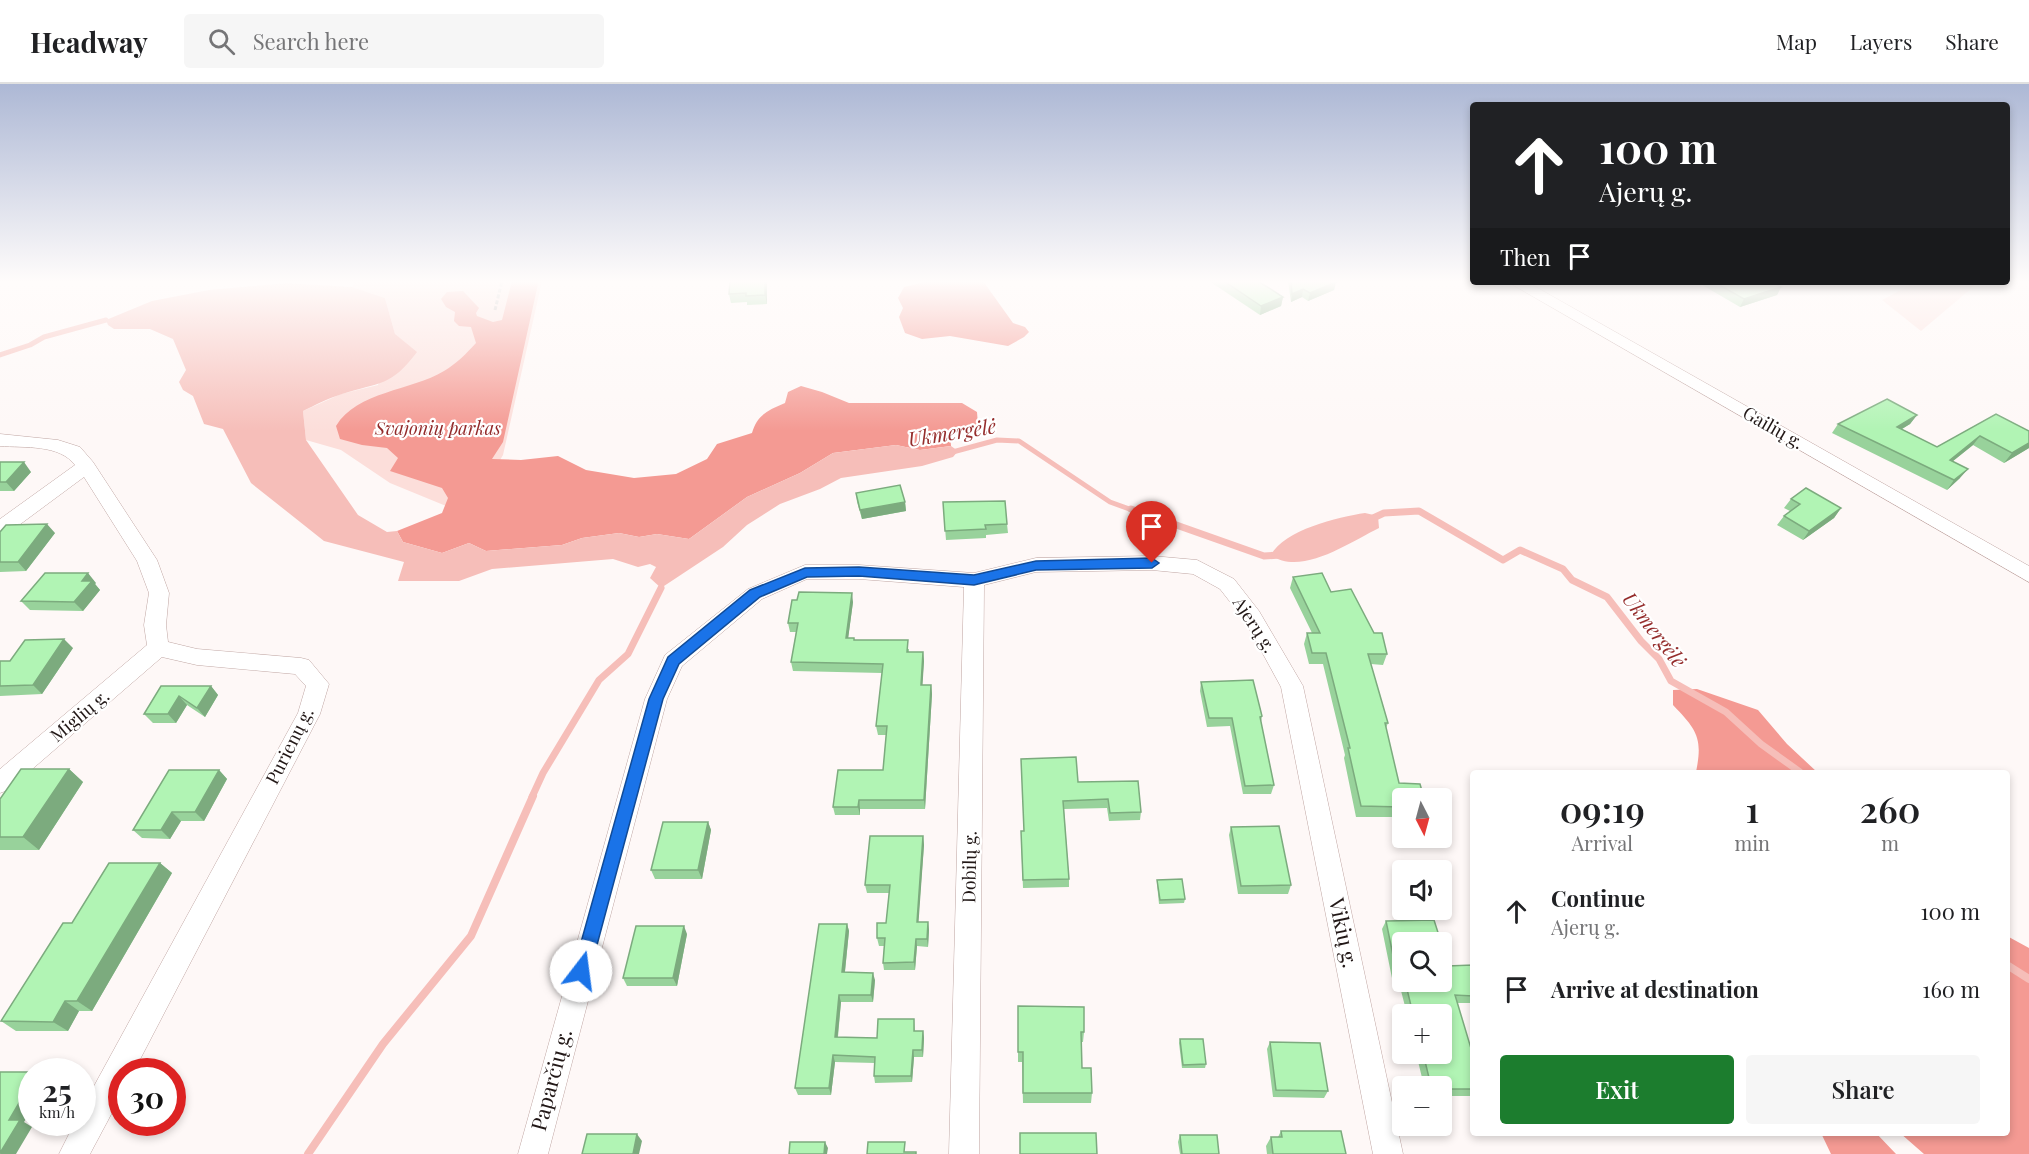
<!DOCTYPE html>
<meta charset="utf-8">
<style>
:root{--surface:#fff;--page:#f6f6f6;--text:#202124;--muted:#757577;--line:#e0e0e0;--accent:#1c7d2e}
body{margin:0;font-family:"Playfair Display",serif;background:var(--page);color:var(--text);height:100vh;display:flex;flex-direction:column;font-size:22px;white-space:nowrap}
*{box-sizing:border-box;margin:0}
p{font-size:20px;color:var(--muted)}
.icon{flex:none;width:33px;height:33px;fill:none;stroke:currentColor;stroke-width:2;stroke-linecap:round;stroke-linejoin:round}
.map{position:relative;flex:1;overflow:hidden}
.side{position:absolute;left:1470px;top:686px;width:540px;height:366px;display:flex;flex-direction:column;background:var(--surface);border-radius:6px;box-shadow:0 3px 9px #0003}
.side>*{flex:none}
.top-card{position:absolute;left:1470px;top:18px;width:540px;height:183px;border-radius:6px;box-shadow:0 3px 9px #0003;background:#202124;color:#fff;overflow:hidden}
.needle{width:39px;rotate:174deg}
.fabs{position:absolute;left:1392px;top:704px;display:grid;gap:12px}
.fabs a{display:grid;place-items:center;width:60px;height:60px;border-radius:6px;background:var(--surface);box-shadow:0 3px 9px #0003;font-size:30px}
.speed{position:absolute;left:18px;top:974px;display:flex;gap:12px;font-size:30px;font-weight:700;text-align:center}
.speed>*{display:grid;place-content:center;width:78px;height:78px;border-radius:50%;background:var(--surface);box-shadow:0 3px 9px #0003;line-height:1}
.speed small{font-size:15px;font-weight:400}
.speed .limit{border:9px solid #d22;background:#fff;color:#111}
.pin{position:absolute;display:grid;place-items:center;width:51px;height:51px;color:#fff;margin:-62px -26px;border-radius:50% 50% 50% 0;rotate:-45deg;box-shadow:0 0 6px #0007}
.pin .icon{rotate:45deg}
.me{position:absolute;width:66px;margin:-33px;rotate:15deg;stroke-linejoin:round;filter:drop-shadow(0 0 4px #0008)}
.turn{display:flex;align-items:center;gap:21px;height:126px;padding:0 30px;font-size:27px}
.turn .icon{width:78px;height:78px;stroke-width:2.5}
.turn b{display:block;font-size:42px;line-height:51px}
.then{display:flex;align-items:center;height:57px;padding:0 30px;background:#0003;gap:12px;font-size:22px}
.eta{display:flex;justify-content:space-evenly;align-items:center;height:102px;text-align:center}
.eta b{font-size:36px;font-weight:600;line-height:42px}
.action{display:flex;gap:12px;margin-top:auto;padding:12px 30px}
.action a{flex:1;height:69px;border-radius:6px;background:var(--accent);color:#fff;font-size:24px;font-weight:600;line-height:69px;text-align:center}
.action a+a{background:var(--page);color:var(--text)}
ul{padding:0;list-style:none}
li{display:flex;align-items:center;gap:18px;height:78px;padding:0 30px}
li div{flex:1}
li b{display:block;font-size:22px}
li em{font-style:normal}
header{display:flex;align-items:center;gap:36px;box-sizing:border-box;height:84px;padding:0 30px;background:var(--surface);border-bottom:2px solid var(--line)}
header strong{font-size:28px}
nav{display:flex;gap:33px;margin-inline-start:auto;font-size:21px}
.search{width:420px;height:54px;background:var(--page);display:flex;align-items:center;gap:15px;box-sizing:border-box;padding:0 21px;border-radius:6px;color:var(--muted);font-size:22px}
.map>svg:first-child{display:block}
.green{fill:#fcdeda}
.forest{fill:#f49a93}
.water{fill:#f6beb9}
.lines{fill:none;stroke-linecap:round;stroke-linejoin:round}
.stream-far2{stroke:#f6beb9;stroke-width:5}
.stream-far1{stroke:#f6beb9;stroke-width:7}
.stream{stroke:#f6beb9;stroke-width:8}
.street-casing{stroke:#c0a6a3;stroke-width:1}
.path{stroke:#b6aead;stroke-width:3;stroke-dasharray:4 2;stroke-linecap:butt}
.street{fill:#fff;fill-rule:evenodd}
.wall{fill:#98d29b}
.shaded-wall{fill:#7cab7e}
.building{fill:#b1f4b4;stroke:#7cab7e;stroke-width:1.5}
.route{fill:#1a73e8;stroke:#114b97;stroke-width:1.5}
.labels{text-anchor:middle;stroke-width:4.5;stroke-linejoin:round;paint-order:stroke}
.street-label{font-size:18px;fill:#221817;stroke:#fff}
.park-label{font-size:18px;font-style:italic;fill:#922a2a;stroke:#fff}
.water-label{font-size:20px;font-style:italic;fill:#952d2c;stroke:#fff}
.near-street-label{font-size:21px;fill:#221817;stroke:#fff}
</style>
<header>
<strong>Headway</strong>
<div class="search"><svg class="icon" aria-label="search" viewBox="0 0 24 24"><circle cx="10" cy="10" r="6"/><path d="M15 15l6 6"/></svg>Search here</div>
<nav><a>Map</a><a>Layers</a><a>Share</a></nav>
</header>
<div class="map">
<svg width="2029" height="1070" viewBox="0 0 2029 1070">
<rect width="100%" height="100%" fill="#fef8f7"/>
<path class="green" d="M355 197H542L503 371 468 431 390 399 341 366 306 356 303 327 341 310 378 301 395 250 385 214 352 203Z
M1916 198H1979L1921 247 1882 216Z"/>
<path class="forest" d="M512 197H532L538 200 503 358 492 375 521 376 558 372 586 386 634 394 676 390 707 375 717 360 752 349C757 331 768 326 785 319L788 308 801 302 822 308 849 319H962L977 328 978 341 950 351 951 362 920 366 896 361 833 369 800 389 747 413 689 455 657 450 639 453 619 449 582 454 562 461 486 467 469 459 442 469 403 458 397 447 442 429 448 414 442 404 390 387 398 374 387 364 362 361 340 355 336 342C357 307 411 307 444 287 456 280 467 269 476 259L471 243 459 242 454 237 455 228 446 223 441 215 447 208 463 207 479 224 476 229 477 232 493 238 502 236Z
M929 197H983L1013 239 1025 243 1029 248 1024 253 1008 262 950 252 922 255 905 249 899 233 903 224 898 214 904 203Z
M1697 605 1758 626 1787 660 1817 688H1696C1703 654 1697 646 1673 621V606Z
M2007 852 2029 864V1070H1924L1900 1049 2007 1048Z
M1821 1049H1876L1896 1070H1831Z"/>
<path class="water" d="M286 199 352 203 385 214 395 250 417 268C391 303 379 298 342 310 329 314 315 321 303 327L306 356 358 431 387 448 397 447 403 458 442 469 469 459 486 467 562 461 582 454 619 449 639 453 657 450 689 455 747 413 800 389 833 369 896 361 920 366 951 362 958 367 953 373 922 382 841 394 820 405 780 420 747 441 723 463 661 504 650 494 656 483 650 480 638 483 613 475 492 485 459 497H398L404 478 324 457 251 399 223 345 204 340 193 312 183 306 179 298 186 286 173 255 150 245H114L108 241 106 236 152 217 209 206Z
M1365 429 1378 432 1379 444C1350 458 1301 493 1271 471 1284 446 1338 433 1365 429Z"/>
<g class="lines">
<path class="stream-far2" d="M0 271 30 261 44 253 106 236
M949 369 997 356 1019 357 1110 418 1135 427"/>
<path class="stream-far1" d="M1131 425 1264 472 1280 471
M1371 435 1384 429 1419 427 1503 476 1520 466 1563 485 1572 496 1607 513 1641 557 1659 575 1671 597 1726 628 1761 660 1800 688
M532 713 543 689 599 596 628 570 661 504"/>
<path class="stream" d="M2007 881 2029 895
M308 1070 383 960 471 852 533 712"/>
<g class="street-casing">
<path id="street" d="M1508 198H1527L2029 482V498Z
M0 350 58 356 80 363 93 378 157 476 169 509 166 541 168 558 197 565 301 574 309 576 329 600 320 630 134 987H122V1010L90 1070H59L75 1038H82V1024L298 629 306 602 295 590 197 581 162 573 8 706 0 709V685L147 561 144 541 149 509 137 477 84 393 7 450 0 452V435L75 381C59 360 25 364 0 362Z
M1152 472 1197 476 1234 495 1259 527 1303 602 1403 1070H1373L1281 603 1245 537 1220 505 1193 490 1152 486 1036 488 984 501 979 1070H949L964 503 859 495H807L762 515 682 582 667 615 548 1070H518L645 615 665 571 748 505 805 481H859L974 489 1036 474Z"/>
</g>
<path class="path" d="M495 226 502 197"/>
<use href="#street" class="street"/>
</g>
<path class="wall" d="M766 197 767 201V220L747 221V218L731 219 729 210Z
M1209 197H1258L1283 213 1281 222 1260 231Z
M1288 197H1334L1336 198 1334 206 1308 217 1302 213 1291 218Z
M1697 198H1772L1781 203 1777 211 1740 223Z
M1996 330 2029 347V364L2004 379 1973 361 1953 377 1960 394 1947 406 1832 349 1838 340 1917 331 1910 340 1902 345 1937 363Z
M0 378 31 388 14 407H0Z
M856 409 905 418 906 427 862 435 857 418Z
M1791 415 1841 424 1834 434 1803 456 1777 441 1784 432 1790 427 1784 424Z
M943 418 1007 440 1008 449 986 451V454L946 456Z
M0 448 55 449 26 487 0 488Z
M1293 493 1331 508 1374 549 1387 570 1383 581 1371 580 1388 639 1386 644 1402 714V733H1356L1344 674 1345 671 1323 580H1309L1304 560 1307 549H1312L1290 504Z
M96 499 95 500 100 506 83 527 30 526 21 517Z
M797 516 853 518 848 554H854V556L909 565V568H923L924 577 922 601H931L932 610 925 725H860V731H835L833 723 883 686 886 651H878L876 642 882 589 793 587 791 578 796 548H790L788 539Z
M73 564 42 610 0 612V577H10Z
M1201 598 1262 632 1261 638 1274 701 1271 710H1243L1230 642 1207 643 1200 607Z
M161 602H211L218 611 205 633 187 621 176 639H153L144 630Z
M1021 675 1078 698 1141 728 1140 736 1109 737 1107 724 1064 725 1069 795V803L1023 804 1021 756 1024 747Z
M69 685 83 698 39 766H0V715Z
M219 686 227 695 204 737H181L170 755 142 754 133 746Z
M708 738 711 746 702 795H655L651 786Z
M1231 743 1291 801 1288 810H1238L1229 751Z
M923 752 924 761 918 838H928L929 846 928 863 917 862 915 886H884L883 879 884 862H879L877 854 886 839 889 809H867L865 801Z
M160 779 172 789 92 927H79L68 947H16L1 937 72 839Z
M1157 796 1185 815 1184 819 1159 820 1157 800Z
M1386 837 1402 858V897H1442L1447 882 1473 881V919H1457L1473 971V1012H1442V1002H1424L1416 969H1442V930H1407L1399 899H1393L1382 845Z
M847 840 849 847 845 888 875 896 873 918H841L838 953 877 954 914 935 915 947H923L924 954 923 973H914L912 998 875 999 874 992 875 979 835 978 831 1011H798L795 1004Z
M687 850 677 902H627L623 894Z
M1018 922 1084 948 1083 958H1081L1082 984 1092 1009 1091 1019H1023L1022 978H1018Z
M1180 955 1206 980 1205 984H1182L1179 959Z
M1270 958 1328 1007 1324 1014 1273 1013 1267 965Z
M1281 1047 1346 1070H1267L1266 1062 1271 1053H1278Z
M1180 1051 1219 1070H1180L1178 1058Z"/>
<path class="shaded-wall" d="M765 197H766L767 201V220L765 211Z
M1336 198 1334 206 1308 217 1310 209Z
M1781 203 1777 211 1740 223 1744 215Z
M1303 205 1302 213 1291 218 1292 210Z
M1283 213 1281 222 1260 231 1261 222Z
M1917 331 1910 340 1890 352 1897 343Z
M1980 352 1973 361 1943 385 1950 376Z
M2029 359V364L2004 379 2012 369Z
M24 378 31 388 14 407 6 398Z
M1968 385 1960 394 1947 406 1954 396Z
M905 418 906 427 862 435 860 426Z
M1841 424 1834 434 1803 456 1809 447Z
M47 440 55 449 26 487 18 478Z
M88 489 96 499 95 500 100 506 83 527 74 518 82 497Z
M852 509 853 518 847 563 846 554Z
M64 555 73 564 42 610 33 601Z
M923 568 924 577 922 610 921 601Z
M931 601 932 610 925 725 924 716Z
M211 602 218 611 205 633 197 624Z
M179 612 187 621 176 639 168 630Z
M69 685 83 698 39 766 23 753Z
M219 686 227 695 204 737 195 728Z
M859 716 860 725V731L858 723Z
M172 728 181 737 170 755 161 746Z
M708 738 711 746 702 795 698 786Z
M923 752 924 761 918 846 917 838Z
M160 779 172 789 92 927 77 917Z
M928 838 929 846 928 863 927 855Z
M847 840 849 847 844 896 842 888Z
M684 842 687 850 677 902 673 894Z
M916 855 917 862 915 886 914 878Z
M873 889 875 896 873 918 871 911Z
M839 911 841 918 837 959 835 953Z
M65 917 79 927 68 947 53 938Z
M923 947 924 954 923 973 922 966Z
M913 966 914 973 912 998 911 992Z
M833 971 835 978 831 1011 829 1004Z
M32 997V1025L24 1038 32 1043 16 1070H0L9 1036Z
M637 1050 642 1057 639 1070H633Z
M825 1058 828 1064 827 1070H824Z"/>
<path class="building" d="M730 197H765V211L746 212V209L729 210Z
M1224 197H1258L1283 213 1261 222Z
M1291 197H1334L1336 198 1310 209 1303 205 1292 210Z
M1714 198H1772L1781 203 1744 215Z
M1887 315 1917 331 1897 343 1937 363 1996 330 2029 347V359L2012 369 1980 352 1950 376 1968 385 1954 396 1838 340Z
M0 378H24L6 398H0Z
M900 401 905 418 860 426 856 409Z
M1806 404 1841 424 1809 447 1784 432 1800 420 1791 415Z
M1005 417 1007 440 985 441 986 445 945 447 943 418Z
M47 440 18 478H0V448L6 441Z
M45 489H88L82 497H92L74 518 21 517Z
M1322 489 1331 508 1351 505 1374 549H1382L1387 570H1368L1388 639H1385L1399 699 1420 700 1424 714H1402V723L1361 722 1348 664H1350L1326 569H1312L1307 549H1320L1293 493Z
M799 508 852 509 846 554H854V556H908L907 568H923L921 601H931L924 716H859L858 723H833L838 686H883L887 642H876L883 580 791 578 798 539H788L792 516H797Z
M64 555 33 601 0 602V577H10L25 556Z
M1253 596 1262 632 1260 633 1274 701 1245 702 1232 634H1209L1201 598Z
M161 602H211L197 624 179 612 168 630H144Z
M1076 673 1078 698 1138 697 1141 728 1110 729 1108 715 1063 717 1069 795 1023 796 1021 747H1024L1021 675Z
M21 685H69L23 753H0V715Z
M169 686H219L195 728H172L161 746H133Z
M663 738H708L698 786H651Z
M1279 742 1291 801 1241 802 1231 743Z
M870 752H923L917 838H928L927 855H916L914 878 883 879 885 854H877V839H886L890 801H865Z
M109 779H160L77 917H65L53 938 1 937 63 839H72Z
M1182 795 1185 815 1160 816 1157 796Z
M1434 836 1441 858H1402V891H1397L1386 837Z
M819 840H847L842 888 873 889 871 911H839L835 953 877 954 878 935H914V947H923L922 966H913L911 992H874L875 973 833 971 829 1004H795Z
M636 842H684L673 894H623Z
M1442 861 1447 882 1473 881V912L1455 911 1473 971V1005H1442V1002H1431L1423 969H1442V930H1413L1405 897H1442Z
M1018 922 1084 923V948H1081L1082 984H1091L1092 1009H1023V968H1018Z
M1180 955H1203L1206 980 1183 981Z
M1270 958 1320 959 1328 1007 1276 1006Z
M0 988H32V997L9 1036H20L0 1069Z
M1281 1047H1341L1346 1070H1273L1271 1053H1282Z
M1020 1049H1096L1097 1070H1020Z
M587 1050H637L633 1070H582Z
M1180 1051H1217L1219 1070H1182Z
M790 1058H825L824 1070H789Z
M868 1058H905L904 1068H916V1070H867Z"/>
<linearGradient id="sky" x2="0" y2="1"><stop stop-color="#adb8d5"/><stop offset="0.57" stop-color="#fffcfb"/><stop offset="1" stop-color="#fffcfb" stop-opacity="0"/></linearGradient>
<rect width="2029" height="347" fill="url(#sky)"/>
<path class="route" d="M1152 474 1159 479 1152 484 1036 486 974 501 859 492 807 493 760 513 679 580 663 615 590 887 587 893 581 896 575 893 573 887 649 615 668 573 750 506 805 484 859 483 974 491 1036 477Z"/>
<g class="labels">
<g class="street-label">
<text transform="translate(1773 344) rotate(30)" y="6">Gailių g.</text>
<text transform="translate(1254 541) rotate(57)" y="6">Ajerų g.</text>
<text transform="translate(80 632) rotate(-40)" y="6">Miglių g.</text>
<text transform="translate(290 662) rotate(-63)" y="6">Purienų g.</text>
<text transform="translate(970 783) rotate(-89)" y="6">Dobilų g.</text>
</g>
<g class="park-label">
<text x="438" y="351">Svajonių parkas</text>
</g>
<g class="water-label">
<text transform="translate(952 349) rotate(-9)" y="7">Ukmergėlė</text>
<text transform="translate(1654 546) rotate(52)" y="7">Ukmergėlė</text>
</g>
<g class="near-street-label">
<text transform="translate(1343 849) rotate(78)" y="7">Vikių g.</text>
<text transform="translate(552 996) rotate(-75)" y="7">Paparčių g.</text>
</g>
</g>
</svg>
<div class="fabs">
<a><svg class="needle" viewBox="-14 -14 28 28"><path d="M0-13l5 13h-10z" fill="#e53935"/><path d="M0 13l5-13h-10z" fill="#757577"/></svg></a>
<a><svg class="icon" aria-label="sound" viewBox="0 0 24 24"><path d="M4 9h4l5-4v14l-5-4H4zM17 9q2 3 0 6"/></svg></a>
<a><svg class="icon" aria-label="search" viewBox="0 0 24 24"><circle cx="10" cy="10" r="6"/><path d="M15 15l6 6"/></svg></a>
<a>+</a>
<a>−</a>
</div>
<div class="speed"><div>25<small>km/h</small></div><div class="limit">30</div></div>
<div class="pin" style="left:1152px;top:479px;background:#d93025"><svg class="icon" aria-label="arrive" viewBox="0 0 24 24"><path d="M6 21V4h12l-3 4 3 4H6"/></svg></div>
<svg class="me" style="left:581px;top:887px" viewBox="-20 -20 40 40"><circle r="19" fill="#fff"/><path d="M0-13L10 11 0 6-10 11z" fill="#1a73e8"/></svg>
<div class="top-card">
<div class="turn"><svg class="icon" aria-label="ahead" viewBox="0 0 24 24"><path d="M12 20V5M6 11l6-6 6 6"/></svg><div><b>100 m</b>Ajerų g.</div></div>
<div class="then">Then<svg class="icon" aria-label="arrive" viewBox="0 0 24 24"><path d="M6 21V4h12l-3 4 3 4H6"/></svg></div>
</div>
<section class="side">
<div class="eta">
<div><b>09:19</b><p>Arrival</p></div>
<div><b>1</b><p>min</p></div>
<div><b>260</b><p>m</p></div>
</div>
<ul>
<li><svg class="icon" aria-label="ahead" viewBox="0 0 24 24"><path d="M12 20V5M6 11l6-6 6 6"/></svg><div><b>Continue</b><p>Ajerų g.</p></div><em>100 m</em></li>
<li><svg class="icon" aria-label="arrive" viewBox="0 0 24 24"><path d="M6 21V4h12l-3 4 3 4H6"/></svg><div><b>Arrive at destination</b></div><em>160 m</em></li>
</ul>
<div class="action"><a>Exit</a><a>Share</a></div>
</section>
</div>
